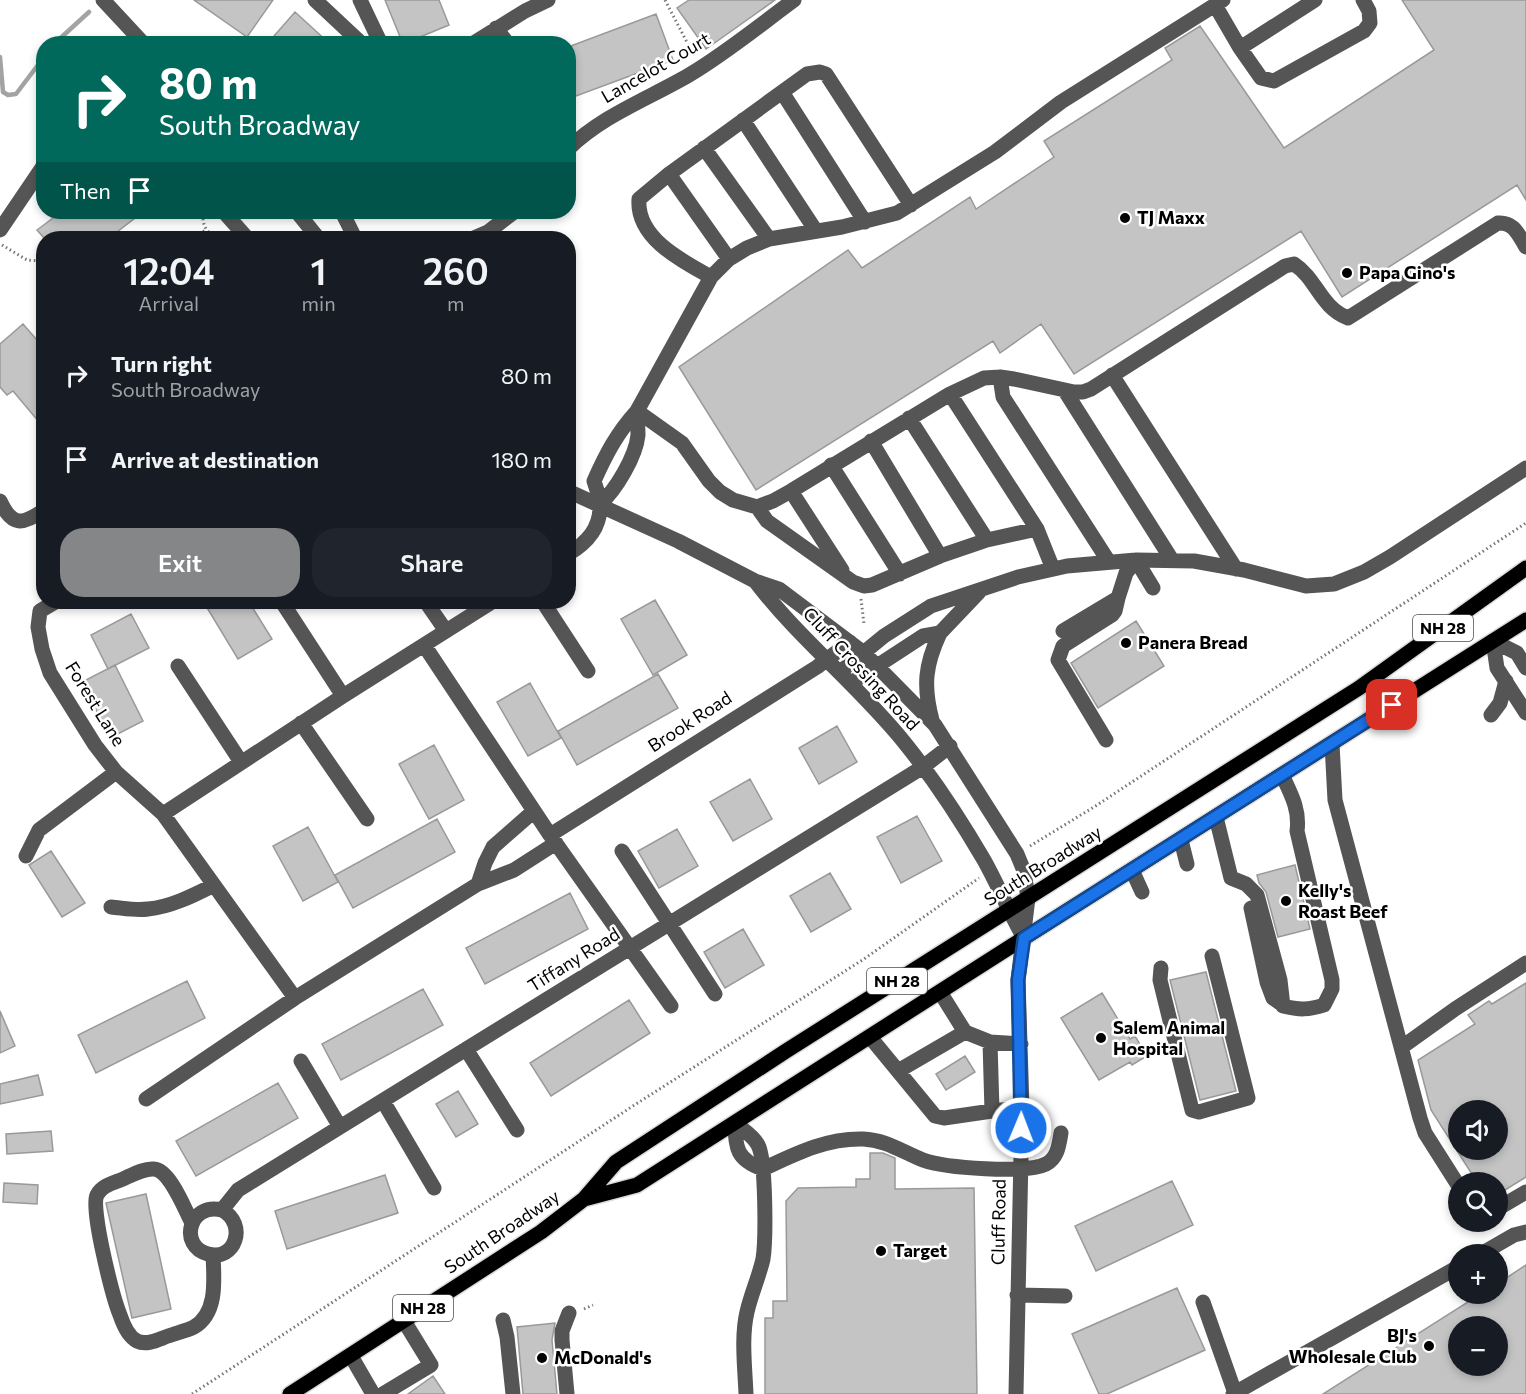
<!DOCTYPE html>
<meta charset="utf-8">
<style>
:root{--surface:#171b24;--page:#20242c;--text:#f1f3f6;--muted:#9ea1a6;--accent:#858687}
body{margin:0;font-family:Commissioner,sans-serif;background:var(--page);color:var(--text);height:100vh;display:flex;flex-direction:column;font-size:22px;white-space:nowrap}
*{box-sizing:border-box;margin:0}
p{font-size:20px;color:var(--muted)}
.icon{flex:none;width:33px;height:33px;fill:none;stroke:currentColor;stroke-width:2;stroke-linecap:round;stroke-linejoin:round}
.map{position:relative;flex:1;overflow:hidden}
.details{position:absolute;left:36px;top:231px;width:540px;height:378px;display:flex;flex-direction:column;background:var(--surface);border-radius:24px;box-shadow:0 3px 9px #0003}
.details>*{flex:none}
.hud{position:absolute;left:36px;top:36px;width:540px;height:183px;border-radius:24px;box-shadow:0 3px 9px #0003;background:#00695c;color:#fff;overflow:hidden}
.fabs{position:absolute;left:1448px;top:1100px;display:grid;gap:12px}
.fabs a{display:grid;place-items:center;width:60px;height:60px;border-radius:50%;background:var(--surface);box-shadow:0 3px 9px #0003;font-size:30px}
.pin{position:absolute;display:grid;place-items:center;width:51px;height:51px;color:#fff;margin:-26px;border-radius:12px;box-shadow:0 3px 9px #0006}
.me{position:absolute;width:66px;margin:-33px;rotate:1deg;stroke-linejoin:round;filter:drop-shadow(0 0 4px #0008)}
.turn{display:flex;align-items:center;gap:21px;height:126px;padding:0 24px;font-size:27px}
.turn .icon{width:78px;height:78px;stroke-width:2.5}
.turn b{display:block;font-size:42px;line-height:51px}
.then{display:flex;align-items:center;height:57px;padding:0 24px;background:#0003;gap:12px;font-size:22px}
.eta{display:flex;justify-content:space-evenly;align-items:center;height:102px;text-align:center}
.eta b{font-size:36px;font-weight:600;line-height:42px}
.primary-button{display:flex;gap:12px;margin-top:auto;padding:12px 24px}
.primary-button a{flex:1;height:69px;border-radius:24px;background:var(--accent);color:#fff;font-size:24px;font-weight:600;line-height:69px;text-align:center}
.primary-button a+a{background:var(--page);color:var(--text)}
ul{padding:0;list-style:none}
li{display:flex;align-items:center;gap:18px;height:84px;padding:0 24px}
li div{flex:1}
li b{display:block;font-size:22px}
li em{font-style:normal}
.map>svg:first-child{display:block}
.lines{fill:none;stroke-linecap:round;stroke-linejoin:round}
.stream{stroke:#a3a3a3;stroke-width:4.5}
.building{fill:#c4c4c4;stroke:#999;stroke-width:1.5;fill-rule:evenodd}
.major-casing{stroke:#dbdbdb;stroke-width:18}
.path{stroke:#777;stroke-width:3;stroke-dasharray:1.5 3;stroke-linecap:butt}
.minor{stroke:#555;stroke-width:15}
.major{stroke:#000;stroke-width:15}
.route-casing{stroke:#114b97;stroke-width:15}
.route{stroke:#1a73e8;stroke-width:10}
.poi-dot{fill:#000;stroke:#fff;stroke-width:2}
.labels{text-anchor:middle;stroke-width:5;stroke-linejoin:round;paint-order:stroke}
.shield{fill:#fff;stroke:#4c4c4c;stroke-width:1.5}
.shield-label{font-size:16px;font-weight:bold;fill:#000}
.street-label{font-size:18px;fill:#000;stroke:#fff}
.poi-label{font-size:18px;font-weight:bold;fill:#000;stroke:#fff;text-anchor:start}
</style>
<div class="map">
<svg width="1526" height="1394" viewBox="0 0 1526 1394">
<rect width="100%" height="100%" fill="#fff"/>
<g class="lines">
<path class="stream" d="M54 44 89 12
M0 57 3 92 8 95 16 94 44 57"/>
</g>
<path class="building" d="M194 0H273L247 37Z
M385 0H439L449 25 403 44Z
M689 0H775L706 49 677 8Z
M1402 0H1526V200L1517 185 1342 297 1301 231 1074 374 1041 324 1000 353 993 341 756 490 679 367 848 250 862 268 970 197 976 209 1054 157 1044 141 1172 60 1165 48 1200 26 1284 148 1434 50Z
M295 12 330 44H267Z
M656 14 673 60 568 99V47Z
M61 212H143L109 238H44L37 230Z
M23 324 44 348V428L13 391 7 395 0 387V344Z
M655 600 687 655 653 675 621 619Z
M214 602H249L272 639 238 659 206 606Z
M131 614 149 648 108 669 91 635Z
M1136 621 1164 666 1098 708 1071 663Z
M115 665 143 721 110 738 82 682Z
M658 674 678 708 577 765 558 731Z
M530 683 561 738 528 756 497 702Z
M837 726 857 762 819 784 799 748Z
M434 745 464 800 429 819 399 764Z
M750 779 772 819 733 841 710 802Z
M917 816 942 861 901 883 877 837Z
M437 819 455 852 353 908 335 875Z
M308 827 338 882 303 901 273 846Z
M677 829 698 866 659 888 638 851Z
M51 851 85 903 62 917 29 865Z
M1295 865 1310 929 1278 937 1266 892 1259 883 1257 875Z
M830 873 851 909 811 932 790 896Z
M570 893 588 929 485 984 466 948Z
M743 929 764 965 725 988 704 952Z
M1206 972 1236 1091 1200 1100 1170 980Z
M187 981 205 1018 96 1073 78 1035Z
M1526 983V1177L1497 1195V1182H1477L1431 1110 1418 1060 1475 1024 1468 1015 1489 1001 1492 1004ZM1458 1110H1497V1149H1458Z
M423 989 443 1025 341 1080 322 1044Z
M1102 993 1130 1039 1135 1036 1147 1056 1132 1065 1130 1062 1099 1080 1061 1018Z
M629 1000 650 1033 551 1096 530 1063Z
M0 1011 15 1046 0 1053Z
M965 1056 975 1072 946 1090 936 1074Z
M38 1075 43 1095 0 1104V1084Z
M278 1083 298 1118 196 1176 176 1141Z
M458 1091 478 1124 456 1137 436 1104Z
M51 1131 53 1151 7 1154 6 1134Z
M870 1153H883L895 1158V1189L974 1188 977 1394H765V1318H773V1301H787L786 1201 798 1188 856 1187V1179H870Z
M385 1175 398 1213 287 1249 275 1211Z
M1172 1181 1193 1225 1096 1271 1075 1226Z
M4 1183 38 1185 37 1204 3 1202Z
M146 1194 171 1309 132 1318 106 1203Z
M1526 1265V1394H1323L1482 1293H1497V1284ZM1458 1326H1497V1365H1458Z
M1177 1288 1205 1350 1107 1394H1099L1072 1334Z
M555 1323 552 1340 557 1394H523L517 1327Z
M433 1376 445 1394H408Z"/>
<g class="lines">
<g class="major-casing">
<path id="major" d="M584 1199 637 1185 1024 938 1526 620
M290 1394 541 1232 584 1199 616 1162 786 1051 1359 688 1526 568"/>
</g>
<path class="path" d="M665 0 690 48 691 55
M208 212 203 216C203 225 205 229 212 235H218L222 231
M119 236 121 238
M197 238 206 229
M2 245 27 260 44 261
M861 599 864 624
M1030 846 1094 807 1526 523
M584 1309 593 1305
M192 1394 636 1104 864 959 979 878"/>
<path class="minor" d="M103 0 144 44
M315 0 362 44
M360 0 381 44
M1215 5 1240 48 1315 0
M496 28 508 44
M472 44 525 11 548 0
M1240 48 1261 78 1274 81 1364 31 1370 23 1369 11 1363 0
M782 92 865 222
M743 120 816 231
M704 148 769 239
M568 149C603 115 648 99 689 75 726 53 760 25 794 0
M669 174 729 259
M224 212 247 238
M297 212 318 238
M342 212 355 238
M0 230 44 165
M474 238 488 232 514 212
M711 277C682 261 636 238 639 199L669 174 807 74 820 72 826 74 911 205
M1112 375 1236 569
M1000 377 1003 397 1109 562
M1065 391 1172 560
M950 394 1037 529 1053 569
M637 411 682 443 709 481 720 492 733 500 757 507 773 501 791 491 950 394 984 378 1000 377 1014 379 1074 392H1083L1091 389 1285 266 1294 264C1317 279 1320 307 1348 318L1498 223C1514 222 1518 234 1526 247
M909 418 987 540
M871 441 940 556
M831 465 900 574
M568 491 678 541 755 581 779 589 864 653 935 725 1017 854 1024 871 1028 898 1018 980 1022 1108 1016 1394
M791 491 842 570
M0 501C12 527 23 525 44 510
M600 504C616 490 636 456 638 435 638 427 637 419 637 411
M757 507 767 521 853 582 864 586 872 585 940 556 987 540 1037 529
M568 554C587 543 601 528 600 504 600 497 596 488 594 481 606 454 617 433 637 411L711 277 729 259 747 248 769 239 842 227 897 213 995 152 1061 102 1223 0
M755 581C799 639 858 685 904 742 934 779 960 819 984 860 998 885 1009 912 1024 938
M55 602 40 611 38 627 42 649 50 673 95 745 116 772 163 814 295 998
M282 602 343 696
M426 602 446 631
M543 602 588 671
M1063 631 1118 598 1126 573 1136 560 1153 588
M1493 641 1497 668 1526 713
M1493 641 1517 653 1526 668
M424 645 550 835 671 1006
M178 666 241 762
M840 672 884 636 931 606 1018 577 1067 566 1136 560 1194 561 1244 570 1306 586 1334 584 1364 572 1390 557 1526 468
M851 683 923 636 940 633 979 592
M1491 715 1500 703 1506 681
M932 720C923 686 925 665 940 633
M301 723 367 819
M1106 740 1058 660 1063 646 1112 615 1115 611 1118 598
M1332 744 1335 800 1420 1118 1425 1133 1458 1185
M163 814 343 696 492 602
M1216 817 1231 878 1246 884 1257 895 1280 980 1283 1006C1299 1010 1309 1010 1324 1005L1332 989V980L1297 831C1300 810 1291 794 1282 775
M550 835 817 667 850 642
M1181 840 1187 864
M622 851 715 994
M26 856 39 830 116 772
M1132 870 1142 892
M478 884 485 863 493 847 534 811
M111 907C123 908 136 911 148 909 171 907 194 895 214 885
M1251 908 1267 982 1273 998 1283 1005
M1161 968 1160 980 1192 1110 1199 1112 1248 1098 1212 956
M940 992 965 1032 990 1042 1021 1044
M870 1037 935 1116 944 1118 992 1111
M990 1042 992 1111 1022 1108
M1402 1047 1455 1009 1526 963
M466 1049 517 1130
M301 1061 340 1127
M898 1071 965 1032
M146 1099 295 998 478 884 514 870 556 843
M383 1101 434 1188
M735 1123C735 1148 737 1160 763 1169 795 1154 826 1138 863 1139 887 1140 902 1152 923 1160 945 1168 1026 1174 1046 1164 1058 1158 1059 1144 1061 1133
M735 1123C743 1130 753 1135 758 1145 766 1159 766 1240 763 1259 759 1277 751 1294 747 1312 741 1337 745 1368 746 1394
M1497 1209 1526 1192
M222 1210C248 1224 235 1262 208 1254 178 1246 189 1202 222 1210L238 1190 923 767 950 746
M192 1223C185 1210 170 1170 154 1169 144 1168 132 1175 123 1179 114 1183 102 1185 97 1195 90 1208 113 1298 120 1315 123 1324 129 1337 137 1341 147 1346 159 1339 168 1336 176 1333 186 1331 194 1327 218 1313 214 1279 213 1255
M1481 1254 1514 1235 1526 1232
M1017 1295 1065 1296
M1203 1302 1235 1393
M503 1320 507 1337 513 1394
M351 1356 373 1394
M383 1394 431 1365 404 1321
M567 1394 562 1340V1331L569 1313
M1233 1394 1458 1267"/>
<use href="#major" class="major"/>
</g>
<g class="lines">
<g class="route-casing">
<path id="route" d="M1021 1128 1018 980 1024 938 1392 705"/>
</g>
<use href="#route" class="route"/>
</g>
<g class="poi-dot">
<circle cx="1125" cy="218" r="6"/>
<circle cx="1347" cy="273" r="6"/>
<circle cx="1126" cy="643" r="6"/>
<circle cx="1286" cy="901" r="6"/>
<circle cx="1101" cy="1038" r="6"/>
<circle cx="881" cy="1251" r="6"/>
<circle cx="1429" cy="1346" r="6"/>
<circle cx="542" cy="1358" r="6"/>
</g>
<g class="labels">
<g class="shield">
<rect x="1413" y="615" width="60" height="26" rx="4.5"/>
<rect x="867" y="968" width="60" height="26" rx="4.5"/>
<rect x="393" y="1295" width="60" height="26" rx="4.5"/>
</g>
<g class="shield-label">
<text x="1443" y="634">NH 28</text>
<text x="897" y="987">NH 28</text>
<text x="423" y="1314">NH 28</text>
</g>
<g class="street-label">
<text transform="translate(656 68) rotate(-30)" y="6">Lancelot Court</text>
<text transform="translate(861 669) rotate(47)" y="6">Cluff Crossing Road</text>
<text transform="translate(95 704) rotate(58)" y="6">Forest Lane</text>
<text transform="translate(690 722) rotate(-33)" y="6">Brook Road</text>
<text transform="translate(1043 866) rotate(-32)" y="6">South Broadway</text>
<text transform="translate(574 960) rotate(-32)" y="6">Tiffany Road</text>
<text transform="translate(999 1222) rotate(-89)" y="6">Cluff Road</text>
<text transform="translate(502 1232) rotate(-34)" y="6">South Broadway</text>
</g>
<g class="poi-label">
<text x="1137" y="224">TJ Maxx</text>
<text x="1359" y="279">Papa Gino's</text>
<text x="1138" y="649">Panera Bread</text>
<text x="1298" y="897">Kelly's<tspan x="1298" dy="21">Roast Beef</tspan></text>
<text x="1113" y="1034">Salem Animal<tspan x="1113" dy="21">Hospital</tspan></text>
<text x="893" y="1257">Target</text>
<text x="1417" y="1342" text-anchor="end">BJ's<tspan x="1417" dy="21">Wholesale Club</tspan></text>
<text x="554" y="1364">McDonald's</text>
</g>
</g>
</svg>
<div class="fabs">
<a><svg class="icon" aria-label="sound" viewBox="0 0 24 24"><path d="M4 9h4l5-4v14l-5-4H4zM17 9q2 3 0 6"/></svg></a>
<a><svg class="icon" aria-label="search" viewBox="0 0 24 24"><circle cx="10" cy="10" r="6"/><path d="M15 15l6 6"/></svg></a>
<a>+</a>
<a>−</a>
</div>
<div class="pin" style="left:1392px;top:705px;background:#d93025"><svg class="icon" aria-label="arrive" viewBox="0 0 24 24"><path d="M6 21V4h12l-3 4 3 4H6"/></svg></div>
<svg class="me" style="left:1021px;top:1128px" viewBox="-20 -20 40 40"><circle r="17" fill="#1a73e8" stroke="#fff" stroke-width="3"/><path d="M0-11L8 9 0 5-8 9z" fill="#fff"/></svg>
<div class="hud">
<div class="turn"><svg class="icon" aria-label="right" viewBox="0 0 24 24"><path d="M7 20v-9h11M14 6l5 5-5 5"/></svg><div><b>80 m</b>South Broadway</div></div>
<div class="then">Then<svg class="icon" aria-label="arrive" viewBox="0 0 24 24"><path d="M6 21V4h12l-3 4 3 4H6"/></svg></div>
</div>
<section class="details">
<div class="eta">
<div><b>12:04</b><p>Arrival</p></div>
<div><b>1</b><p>min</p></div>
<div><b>260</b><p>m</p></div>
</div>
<ul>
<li><svg class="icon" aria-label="right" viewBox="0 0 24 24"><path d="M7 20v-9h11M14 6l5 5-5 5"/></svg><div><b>Turn right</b><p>South Broadway</p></div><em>80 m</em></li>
<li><svg class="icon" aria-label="arrive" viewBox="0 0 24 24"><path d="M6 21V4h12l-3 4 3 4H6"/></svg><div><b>Arrive at destination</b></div><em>180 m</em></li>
</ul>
<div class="primary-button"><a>Exit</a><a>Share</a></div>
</section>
</div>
